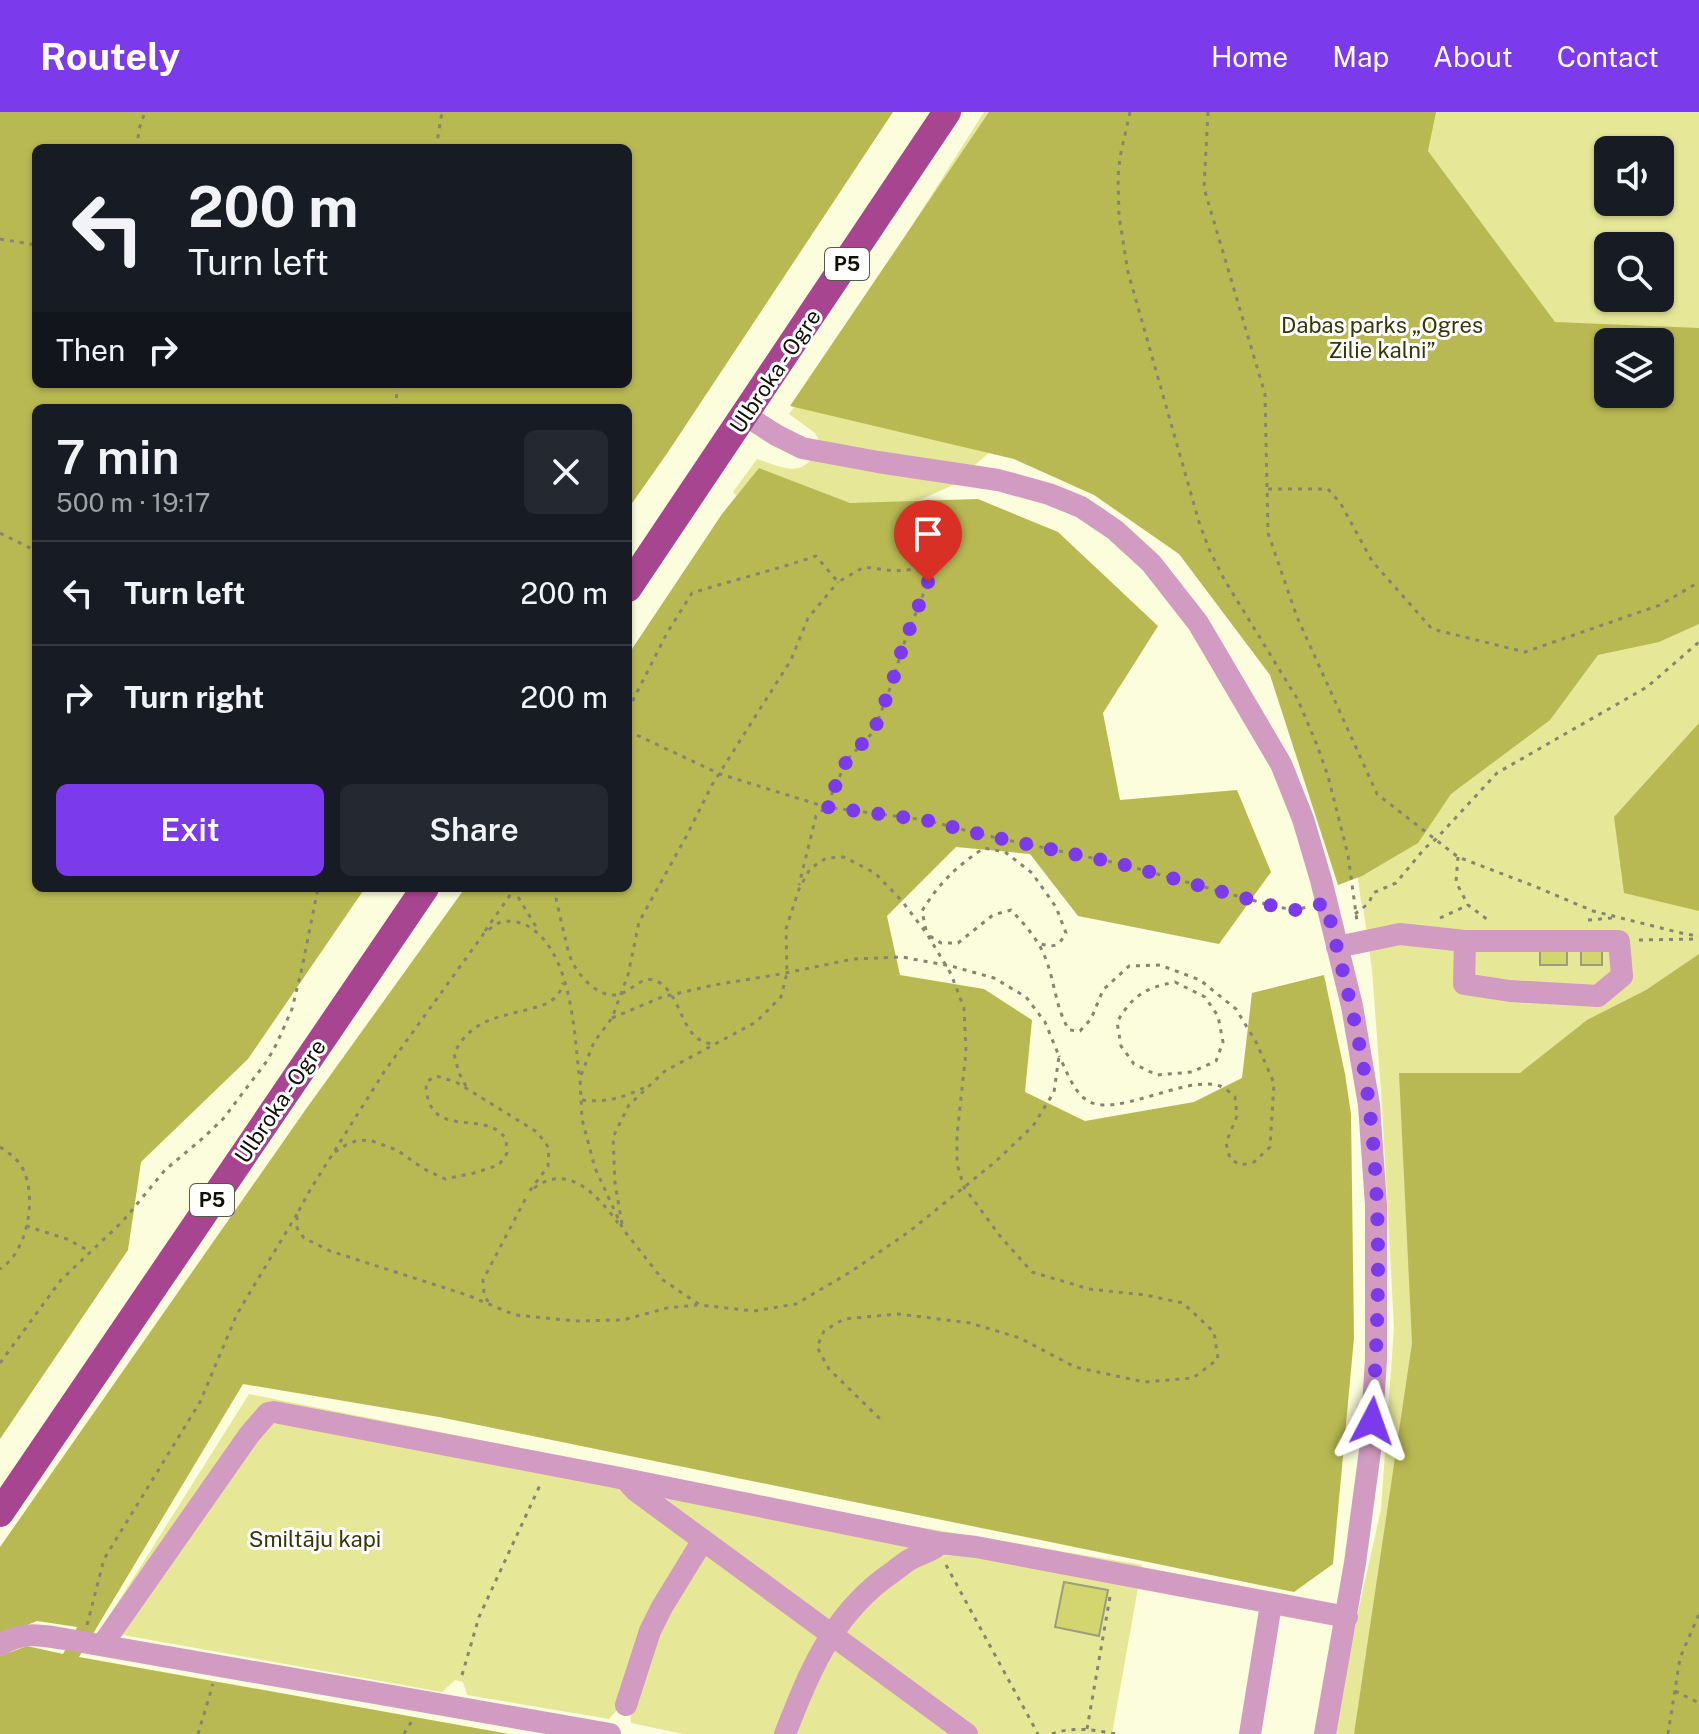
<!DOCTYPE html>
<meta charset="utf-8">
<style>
:root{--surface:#171b24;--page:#242831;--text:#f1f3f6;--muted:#9ea1a6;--line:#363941;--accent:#7c3aed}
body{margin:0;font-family:"Public Sans",sans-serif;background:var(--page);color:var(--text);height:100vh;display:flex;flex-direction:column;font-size:30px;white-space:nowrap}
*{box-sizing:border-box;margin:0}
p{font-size:26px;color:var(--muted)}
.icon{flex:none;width:44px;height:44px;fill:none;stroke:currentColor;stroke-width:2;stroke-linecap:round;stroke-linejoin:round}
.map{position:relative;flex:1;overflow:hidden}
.details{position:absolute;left:32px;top:292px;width:600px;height:488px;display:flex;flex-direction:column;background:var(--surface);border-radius:12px;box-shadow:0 2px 6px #0004}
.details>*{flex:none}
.banner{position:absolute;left:32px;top:32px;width:600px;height:244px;border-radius:12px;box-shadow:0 2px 6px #0004;background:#171b24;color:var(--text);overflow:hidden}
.controls{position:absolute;left:1594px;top:24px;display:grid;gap:16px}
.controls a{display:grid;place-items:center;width:80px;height:80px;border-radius:12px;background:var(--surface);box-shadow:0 2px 6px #0004;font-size:40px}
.pin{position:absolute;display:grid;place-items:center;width:68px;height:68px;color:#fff;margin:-82px -34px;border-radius:50% 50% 50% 0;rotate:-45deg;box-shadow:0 0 8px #0007}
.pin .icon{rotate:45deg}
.me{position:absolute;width:88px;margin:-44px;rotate:4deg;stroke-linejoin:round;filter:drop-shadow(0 0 6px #0008)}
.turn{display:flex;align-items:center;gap:28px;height:168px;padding:0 24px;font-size:36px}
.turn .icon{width:104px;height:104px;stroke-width:2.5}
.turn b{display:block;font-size:56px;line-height:68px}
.then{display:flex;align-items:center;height:76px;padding:0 24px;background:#0003;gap:16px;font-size:30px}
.round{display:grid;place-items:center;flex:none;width:84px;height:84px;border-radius:12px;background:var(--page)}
.headline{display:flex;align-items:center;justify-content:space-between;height:136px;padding:0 24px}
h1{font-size:48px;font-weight:600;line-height:60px}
.action{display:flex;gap:16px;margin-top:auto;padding:16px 24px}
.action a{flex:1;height:92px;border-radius:12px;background:var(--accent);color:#fff;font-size:32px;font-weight:600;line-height:92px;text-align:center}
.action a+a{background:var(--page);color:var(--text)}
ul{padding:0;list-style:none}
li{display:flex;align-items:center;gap:24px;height:104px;padding:0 24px;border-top:2px solid var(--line)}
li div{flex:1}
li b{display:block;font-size:30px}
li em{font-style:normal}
header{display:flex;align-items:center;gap:48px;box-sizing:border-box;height:112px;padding:0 40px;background:var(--accent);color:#fff}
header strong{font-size:38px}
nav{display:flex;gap:44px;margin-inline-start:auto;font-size:28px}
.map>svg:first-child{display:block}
.green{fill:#e6e898;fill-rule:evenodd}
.forest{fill:#b9b953;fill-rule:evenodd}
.building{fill:#d3d56f;stroke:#9c9d7f;stroke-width:2}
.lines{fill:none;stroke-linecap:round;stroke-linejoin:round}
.path{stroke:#858570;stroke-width:3;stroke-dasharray:4 6;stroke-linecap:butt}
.minor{stroke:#d29bc2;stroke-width:22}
.major{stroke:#a84590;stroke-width:28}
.route{stroke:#7c3aed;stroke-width:14;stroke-dasharray:0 25.2}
.labels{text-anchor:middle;stroke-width:6;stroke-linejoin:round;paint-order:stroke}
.shield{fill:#fff;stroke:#575750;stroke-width:2}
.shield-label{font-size:20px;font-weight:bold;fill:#0f0f05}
.park-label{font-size:22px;fill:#363609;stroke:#fff}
.street-label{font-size:22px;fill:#0f0f05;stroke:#fff}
</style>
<header>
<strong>Routely</strong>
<nav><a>Home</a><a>Map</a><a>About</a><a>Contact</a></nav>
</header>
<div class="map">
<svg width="1699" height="1622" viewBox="0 0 1699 1622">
<rect width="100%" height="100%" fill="#fcfddc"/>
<path class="green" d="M984 0H1699V1622H1331L1381 1397 1394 1216 1382 993 1372 858 1363 794 1361 790 1355 745 1198 356 1007 325 951 374 884 404 757 405 733 380 757 347C787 357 805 368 820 331L815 321 789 302 822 256ZM1608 38H1660V90H1608ZM1608 134H1660V186H1608ZM1608 230H1660V282H1608Z
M249 1282 901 1412 1142 1453 1112 1622H683L631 1611 630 1599 618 1597 609 1607 467 1583 463 1570 455 1568 442 1580 100 1519Z"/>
<path class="forest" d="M0 0H893L668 340 628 397V296H36V776H365L248 947 141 1050 128 1138 0 1327ZM36 36H628V272H36Z
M989 0H1436L1428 39 1555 210 1699 216V512L1659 530 1598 543 1550 608 1451 682 1418 731 1362 764 1338 773 1270 563 1179 442 1094 383 1014 347 790 294ZM1608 230H1660V282H1608Z
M759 356 850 391 978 387 1058 420 1158 514 1103 601 1120 688 1237 678 1271 760 1219 832 1078 804 1030 742 956 735 887 804 900 863 984 877 1032 908 1025 980 1085 1009 1194 990 1242 966 1252 881 1324 863 1345 962 1351 1002 1354 1226 1333 1452 1294 1480 439 1305 243 1272 79 1545 509 1622H0V1544L27 1534 63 1542 77 1515 37 1509 0 1524V1435L306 997 465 776H628V543L722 402Z
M1699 611V799L1624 781 1614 705Z
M1699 842V1622H1354L1412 1231 1399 961H1520L1587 908 1646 878Z"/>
<path class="building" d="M1540 839H1567V853H1540Z
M1581 839H1602V853H1581Z
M1064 1470 1108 1478 1099 1524 1055 1515Z"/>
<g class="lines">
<path class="path" d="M1130 0 1120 45 1118 64 1119 104 1128 160 1199 410 1209 437 1224 467 1298 588 1317 633 1328 664 1348 743 1357 809
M1208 0 1204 76 1265 282 1268 421 1297 505 1377 682 1458 745 1534 774 1593 799 1685 822 1699 824
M137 36 139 17 145 0
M436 36 442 0
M0 127 36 133
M395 296 398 272
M1268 377H1328L1341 392 1372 449 1432 517 1525 540 1660 493 1699 470
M0 421 36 439
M628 598 667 521 692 481C733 468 775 458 816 444L838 470 864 455 895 459 917 457 928 470 903 534 892 571 874 619 847 648 826 695 816 704 799 773
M628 619 720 662 826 695 925 708 988 724 1121 752 1277 795 1296 798 1307 795
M1458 745 1456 770 1468 793 1488 808
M516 776 515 780 538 818
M554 776C557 792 561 809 565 825 567 832 568 842 572 849 578 863 596 883 613 883 632 884 643 855 664 874 684 892 682 930 714 932
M1355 802 1369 791 1373 781 1396 771 1425 736 1436 727 1497 661 1647 575 1699 530
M1440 806 1468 793
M1588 808 1612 806
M926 818 922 799C939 771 957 754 984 736L1005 740 1032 761 1056 795 1066 821C1057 837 1053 835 1037 831
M485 819 515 776
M930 824 941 831H958L993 803 1011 798C1024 812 1038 827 1045 845 1055 869 1055 895 1069 918L1080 919 1091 907 1103 878 1129 854 1160 853 1200 868 1236 897 1256 930 1274 971 1270 1035 1254 1050 1241 1053 1230 1047 1226 1031 1237 1004 1235 985C1231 981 1225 976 1220 974 1185 962 1113 1009 1085 987 1072 977 1066 957 1059 944
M1639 828 1699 827
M1175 870 1205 885 1218 904 1223 930 1216 949 1192 960 1157 963 1134 952 1121 934 1117 910C1133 883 1145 876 1175 870Z
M612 906 662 885 714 873 781 862 853 847 902 845 951 854 994 866 1026 885 1045 910 1059 944 1054 980 1033 1014 995 1050 910 1119 852 1159 796 1192 754 1199 700 1193 663 1168 623 1117 595 1056 582 1007 580 966 594 930 612 906 628 863 639 810 687 723 712 673 791 548 808 506 838 470
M579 962C574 917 571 837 526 813 520 810 508 808 501 810 496 812 490 817 485 820L384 960 310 1078 297 1102V1116L304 1126 330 1139 467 1183 515 1203 575 1209 623 1208 667 1196 697 1193
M466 974 459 961 454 942C471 905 503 905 537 895 545 893 553 889 558 882 561 879 561 875 563 871
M582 988C609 991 623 985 648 974
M0 1035C9 1041 18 1047 23 1057 37 1085 28 1140 0 1157
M335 1040 346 1033 358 1028 372 1029 397 1038 424 1057 445 1067 474 1061 499 1053 507 1041C507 1040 506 1029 506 1028 488 994 426 1033 426 970L436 964 456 970 537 1020 549 1036 548 1054 529 1080
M534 1076C569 1050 598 1084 618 1111
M622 1112 615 1071 613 1025 629 993 665 959 756 910 781 885 787 861 786 817 799 777 810 757 826 746 844 745 875 761 902 789 927 822 951 862 964 896 966 940 957 1023V1052L964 1075 1000 1124 1032 1160 1089 1177 1145 1183 1183 1191 1214 1220 1218 1247 1193 1266 1144 1270 1075 1255 1020 1226 970 1211 898 1202 844 1207 824 1219 817 1235 829 1257 880 1307
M26 1114 67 1127 89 1139
M488 1190 484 1181 483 1168 528 1082
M0 1251 61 1168 123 1109 165 1058 203 1026 223 1007 267 949 277 931 292 897 302 856 318 776
M946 1453 1038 1622
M87 1513 104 1447 200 1290 237 1202 297 1102
M462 1563 479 1505 541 1371
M1675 1579 1699 1591
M1087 1617 1111 1479
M198 1622 213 1572
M404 1622 413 1607
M1052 1622C1073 1614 1094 1618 1116 1622
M1668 1622 1680 1546 1699 1502"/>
<path class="minor" d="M745 303 776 323 802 336 878 350 998 368 1049 382 1081 395 1115 418 1151 451 1198 511 1281 652 1303 707 1321 768 1352 894 1369 993 1376 1093V1248L1370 1339 1355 1451 1325 1622
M1337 835 1400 822 1465 829H1619L1622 864 1598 884 1510 879 1464 872 1465 829
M626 1368 636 1379 967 1622
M0 1533C24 1519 39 1523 65 1527L610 1622
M102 1533 249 1323 268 1301 274 1300 625 1367 941 1431
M626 1593 650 1519 662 1495 703 1428
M785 1622C809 1561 830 1508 883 1467 892 1461 900 1454 909 1448 919 1442 932 1440 941 1431L976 1435 1347 1505
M1250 1622 1271 1492"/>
<path class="major" d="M628 476 947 0
M0 1401 425 776"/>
</g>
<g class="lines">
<path class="route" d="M928 470 903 534 892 571 874 619 847 648 826 695 925 708 988 724 1121 752 1277 795 1296 798 1326 791C1342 858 1361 925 1369 993 1382 1095 1379 1207 1372 1309"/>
</g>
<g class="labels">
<g class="shield">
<rect x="825" y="136" width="44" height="32" rx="6"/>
<rect x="190" y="1072" width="44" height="32" rx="6"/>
</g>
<g class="shield-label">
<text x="847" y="159">P5</text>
<text x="212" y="1095">P5</text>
</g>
<g class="park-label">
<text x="1382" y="221">Dabas parks „Ogres<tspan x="1382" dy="25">Zilie kalni”</tspan></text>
<text x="315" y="1435">Smiltāju kapi</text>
</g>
<g class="street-label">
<text transform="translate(775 259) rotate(-56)" y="8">Ulbroka - Ogre</text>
<text transform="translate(280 989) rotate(-56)" y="8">Ulbroka - Ogre</text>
</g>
</g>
</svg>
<div class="controls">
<a><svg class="icon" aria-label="sound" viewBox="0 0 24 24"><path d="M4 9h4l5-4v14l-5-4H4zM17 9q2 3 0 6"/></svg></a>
<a><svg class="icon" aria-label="search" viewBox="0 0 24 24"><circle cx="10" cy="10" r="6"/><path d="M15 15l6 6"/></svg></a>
<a><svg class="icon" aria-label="layers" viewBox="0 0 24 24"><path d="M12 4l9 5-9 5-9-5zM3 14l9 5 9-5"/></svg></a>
</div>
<div class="pin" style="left:928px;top:470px;background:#d93025"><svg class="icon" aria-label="arrive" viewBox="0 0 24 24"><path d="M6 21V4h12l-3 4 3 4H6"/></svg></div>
<svg class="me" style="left:1372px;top:1309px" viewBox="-20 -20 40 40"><path d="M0-17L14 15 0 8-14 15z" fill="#7c3aed" stroke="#fff" stroke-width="4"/></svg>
<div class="banner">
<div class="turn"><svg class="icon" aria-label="left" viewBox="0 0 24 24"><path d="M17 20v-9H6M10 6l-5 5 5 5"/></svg><div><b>200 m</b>Turn left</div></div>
<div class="then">Then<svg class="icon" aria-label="right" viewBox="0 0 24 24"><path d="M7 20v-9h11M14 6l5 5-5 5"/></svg></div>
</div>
<section class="details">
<div class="headline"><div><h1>7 min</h1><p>500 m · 19:17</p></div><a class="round"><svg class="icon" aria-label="close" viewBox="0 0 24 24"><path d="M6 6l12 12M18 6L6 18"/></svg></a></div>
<ul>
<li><svg class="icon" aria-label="left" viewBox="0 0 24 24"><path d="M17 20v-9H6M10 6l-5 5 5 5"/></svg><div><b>Turn left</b></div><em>200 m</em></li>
<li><svg class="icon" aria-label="right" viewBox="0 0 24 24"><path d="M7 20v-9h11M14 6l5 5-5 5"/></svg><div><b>Turn right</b></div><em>200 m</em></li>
</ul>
<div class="action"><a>Exit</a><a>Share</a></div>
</section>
</div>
